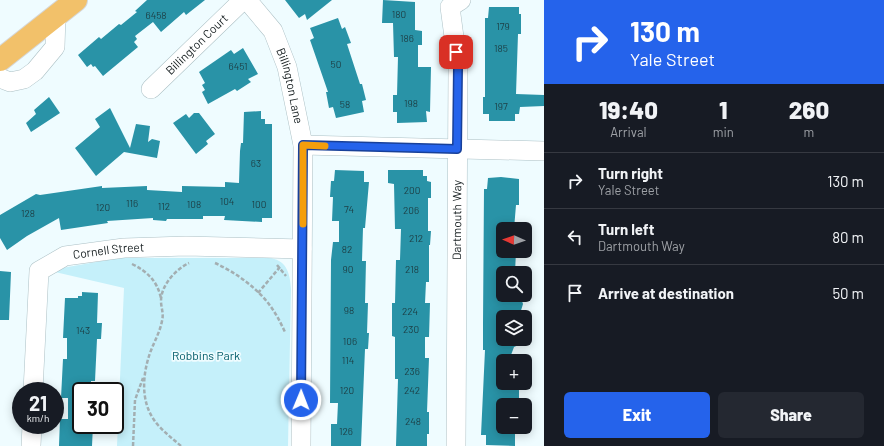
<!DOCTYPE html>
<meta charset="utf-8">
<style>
:root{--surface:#171b24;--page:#242831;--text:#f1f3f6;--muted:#9ea1a6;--line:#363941;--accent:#2563eb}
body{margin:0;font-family:Barlow,sans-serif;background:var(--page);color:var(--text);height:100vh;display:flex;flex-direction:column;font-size:15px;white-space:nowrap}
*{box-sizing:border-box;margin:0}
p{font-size:13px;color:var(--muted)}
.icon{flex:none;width:22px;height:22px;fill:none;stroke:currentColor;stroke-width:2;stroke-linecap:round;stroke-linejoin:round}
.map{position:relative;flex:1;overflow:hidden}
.drawer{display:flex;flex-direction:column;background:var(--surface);width:340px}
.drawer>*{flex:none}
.hud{background:#2563eb;color:#fff;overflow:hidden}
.needle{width:26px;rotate:272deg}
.controls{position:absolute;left:496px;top:222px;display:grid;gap:8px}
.controls a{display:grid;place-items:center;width:36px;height:36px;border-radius:6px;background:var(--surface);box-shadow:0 2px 10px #0003;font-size:20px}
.speed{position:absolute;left:12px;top:382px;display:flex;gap:8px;font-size:20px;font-weight:700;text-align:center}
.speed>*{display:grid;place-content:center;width:52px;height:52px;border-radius:50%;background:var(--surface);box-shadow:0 2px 10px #0003;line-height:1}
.speed small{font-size:10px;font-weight:400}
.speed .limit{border:2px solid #111;border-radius:6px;background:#fff;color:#111}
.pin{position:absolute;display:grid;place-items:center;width:34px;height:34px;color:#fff;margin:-17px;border-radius:8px;box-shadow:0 2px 6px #0006}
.me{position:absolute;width:44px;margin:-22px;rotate:1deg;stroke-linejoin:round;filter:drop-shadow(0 0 3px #0008)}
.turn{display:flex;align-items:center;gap:14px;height:84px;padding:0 20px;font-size:18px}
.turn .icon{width:52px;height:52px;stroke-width:2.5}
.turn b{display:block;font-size:28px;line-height:34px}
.eta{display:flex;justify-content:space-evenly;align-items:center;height:68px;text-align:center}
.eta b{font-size:24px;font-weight:800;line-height:28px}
.primary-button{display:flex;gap:8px;margin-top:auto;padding:8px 20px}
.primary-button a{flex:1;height:46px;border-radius:6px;background:var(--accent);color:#fff;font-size:16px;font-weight:800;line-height:46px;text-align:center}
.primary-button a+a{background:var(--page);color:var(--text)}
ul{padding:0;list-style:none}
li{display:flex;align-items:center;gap:12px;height:56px;padding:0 20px;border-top:1px solid var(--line)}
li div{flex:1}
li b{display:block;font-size:15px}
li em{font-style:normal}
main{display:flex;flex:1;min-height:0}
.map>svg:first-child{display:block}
.green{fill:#c5f0fa}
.building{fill:#2993a7}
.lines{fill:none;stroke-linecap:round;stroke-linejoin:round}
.minor-casing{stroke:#acc0c5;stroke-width:20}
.major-casing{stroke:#d6d7d7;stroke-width:24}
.path{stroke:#a3aeb1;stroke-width:2.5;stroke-dasharray:4 2;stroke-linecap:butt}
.minor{stroke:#fff;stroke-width:19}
.major{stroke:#f2c16a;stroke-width:22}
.route-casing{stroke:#184099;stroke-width:10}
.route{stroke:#2563eb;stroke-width:7}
.slow{stroke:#f59e0b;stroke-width:7}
.labels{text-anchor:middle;stroke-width:3.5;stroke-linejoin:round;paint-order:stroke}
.number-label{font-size:10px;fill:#1d3e44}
.street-label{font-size:12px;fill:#192123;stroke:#effcff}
.park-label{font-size:12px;fill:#005b69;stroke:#effcff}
</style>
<main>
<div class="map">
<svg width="544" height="446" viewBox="0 0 544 446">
<rect width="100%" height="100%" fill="#effcff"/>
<path class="green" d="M119 258H268C286 259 290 272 291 289L288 446H117L124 288 55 272 62 268Z"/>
<path class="building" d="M147 0H205L186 15 184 12 161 32 153 22 135 36 137 39 134 42 138 47 103 76 95 66 93 67 91 64 87 67 78 55 99 37 101 39 119 24 121 25 137 12 135 11Z
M285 0H332L307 20 305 14 299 18Z
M383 0 415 2V30L422 31V45H418V67H431L430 112 426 111 427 122 397 123V112H393V95H397L398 57H394L393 23H382Z
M489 7H519V14H521V34H518L516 94 544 95V106L520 107 519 114H515V121H489V114H483V97H485V18H488Z
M338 18 342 29 345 27 351 43 347 44 360 84H362L366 100 362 101 364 112 336 118 333 107 329 108 326 92H328L310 40 314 38 310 28Z
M243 48 258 74 248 79 251 82 237 91 235 89 208 104 202 92 205 90 202 85 205 83 199 72 231 50 234 54Z
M49 97 60 113 31 132 26 123 36 114 34 110Z
M110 108 130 148 136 124 150 126 148 142 152 139 160 141 157 158 124 152 96 176 75 148 100 127 95 119Z
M261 111V119H265V124H272V218H262V222L224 220 225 216H203V219H167L166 221 153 220V218L107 221 108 223 61 230 59 218 27 236 7 250 0 238V215L36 194 40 195 102 186V188L147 186V190L182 192V186L225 187V182L239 183 240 151 241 143H243L244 112Z
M194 113H199L215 134 206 141 208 144 196 154 173 123 186 114 189 118Z
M335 170 364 171V182H369L365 228H363L362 261H366L365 303H368L367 333H369L368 349H365L361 446H331V424H337L338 403H330L331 260 333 242H339V221H332L333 197H330L331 181H334Z
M388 170H423V176H427V181L431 182V198H428V231H431L430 245H429V282H426L425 303H430L429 337H425V358H429L427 412H429V434H427V446H396L398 379H395V337L392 336V303H395L396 260H400L401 229H395L394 184 388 183Z
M501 177 519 179V205H516L514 229H503V251H516L515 273H503V295H520L523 304 519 317H503V339H532L514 347 511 355H509L508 361H503V383H507V390H519V405H503V427H515V446L486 445V435H481L485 350H483V325L484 189H487L488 178Z
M0 271 11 272 9 320H0Z
M82 292 98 293 97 323H102L101 339H97L95 381H91V391H81V425H93L92 446H59L60 419H68V398H61L63 359H67V338H63L65 298H78V296H82Z"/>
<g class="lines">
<g class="minor-casing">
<g id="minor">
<path id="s1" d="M247 0 273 31 287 67 303 145 301 446"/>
<path d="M0 78 10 82 24 79 35 71 55 47 56 16"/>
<path id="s2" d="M151 89 243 0"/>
<path d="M303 145 544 151"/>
<path id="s3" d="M33 391 39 271 65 256 124 248 186 246 302 249"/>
<path d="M31 446 32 425"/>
<path id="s4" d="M456 446 458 67 450 7 461 0"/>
</g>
</g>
<g class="major-casing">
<path id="major" d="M0 60 76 0"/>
</g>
<path class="path" d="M215 263C237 273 262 291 275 313 279 319 282 326 285 332
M132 264C148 272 157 281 161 298
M277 265 286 276
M258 293 280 267
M133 446 135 400 143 378
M181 446C173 439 165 433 158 425 140 405 142 376 150 353 154 342 160 332 162 321 164 313 161 308 161 301 161 285 176 269 189 263"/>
<use href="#minor" class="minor"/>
<use href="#major" class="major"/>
</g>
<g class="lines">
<g class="route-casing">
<path id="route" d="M301 400 303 145 457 149 458 67 456 52"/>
</g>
<use href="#route" class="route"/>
<path class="slow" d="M303 224V145L325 146"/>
</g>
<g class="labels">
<g class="number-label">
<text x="399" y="18">180</text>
<text x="156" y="19">6458</text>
<text x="503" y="30">179</text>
<text x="407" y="42">186</text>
<text x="501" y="52">185</text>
<text x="336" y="68">50</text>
<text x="238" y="70">6451</text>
<text x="411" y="107">198</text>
<text x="345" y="108">58</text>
<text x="501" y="110">197</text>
<text x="256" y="167">63</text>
<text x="412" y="194">200</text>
<text x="227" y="205">104</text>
<text x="132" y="207">116</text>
<text x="194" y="208">108</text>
<text x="259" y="208">100</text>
<text x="164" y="210">112</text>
<text x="103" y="211">120</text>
<text x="349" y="213">74</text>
<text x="411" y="214">206</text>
<text x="28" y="217">128</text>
<text x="416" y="242">212</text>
<text x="347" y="253">82</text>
<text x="348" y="273">90</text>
<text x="412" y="273">218</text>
<text x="349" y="314">98</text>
<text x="410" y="315">224</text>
<text x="411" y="333">230</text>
<text x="83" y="334">143</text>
<text x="350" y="345">106</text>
<text x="348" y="364">114</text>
<text x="412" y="375">236</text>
<text x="347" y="394">120</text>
<text x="412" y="394">242</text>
<text x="413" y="425">248</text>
<text x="346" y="435">126</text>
</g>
<g class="street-label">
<text dy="4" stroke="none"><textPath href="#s2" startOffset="64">Billington Court</textPath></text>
<text dy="4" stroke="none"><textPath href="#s1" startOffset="98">Billington Lane</textPath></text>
<text dy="4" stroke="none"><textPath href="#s4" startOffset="226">Dartmouth Way</textPath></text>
<text dy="4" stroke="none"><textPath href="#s3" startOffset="194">Cornell Street</textPath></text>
</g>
<g class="park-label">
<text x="206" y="360">Robbins Park</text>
</g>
</g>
</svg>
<div class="controls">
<a><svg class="needle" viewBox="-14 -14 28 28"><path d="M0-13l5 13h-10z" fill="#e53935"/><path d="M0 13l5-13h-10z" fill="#9ea1a6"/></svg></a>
<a><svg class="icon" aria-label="search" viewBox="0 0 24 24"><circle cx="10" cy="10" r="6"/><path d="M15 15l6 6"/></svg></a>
<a><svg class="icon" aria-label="layers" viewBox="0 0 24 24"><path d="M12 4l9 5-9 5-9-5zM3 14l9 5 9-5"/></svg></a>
<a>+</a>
<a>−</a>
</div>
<div class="speed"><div>21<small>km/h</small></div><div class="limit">30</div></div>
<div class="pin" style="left:456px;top:52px;background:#d93025"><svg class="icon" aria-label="arrive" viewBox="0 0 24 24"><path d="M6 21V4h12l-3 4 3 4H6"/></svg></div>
<svg class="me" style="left:301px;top:400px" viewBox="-20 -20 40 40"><circle r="17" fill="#2563eb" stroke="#fff" stroke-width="3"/><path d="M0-11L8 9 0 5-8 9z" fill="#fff"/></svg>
</div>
<section class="drawer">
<div class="hud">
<div class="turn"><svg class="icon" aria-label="right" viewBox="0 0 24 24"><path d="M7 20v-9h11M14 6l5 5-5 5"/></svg><div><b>130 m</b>Yale Street</div></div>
</div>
<div class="eta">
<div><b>19:40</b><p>Arrival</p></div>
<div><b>1</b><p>min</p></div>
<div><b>260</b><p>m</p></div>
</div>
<ul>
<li><svg class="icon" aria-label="right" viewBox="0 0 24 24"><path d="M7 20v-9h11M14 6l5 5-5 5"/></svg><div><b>Turn right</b><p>Yale Street</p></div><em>130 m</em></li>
<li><svg class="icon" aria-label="left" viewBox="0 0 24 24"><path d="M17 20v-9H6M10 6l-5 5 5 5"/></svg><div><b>Turn left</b><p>Dartmouth Way</p></div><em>80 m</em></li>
<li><svg class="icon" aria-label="arrive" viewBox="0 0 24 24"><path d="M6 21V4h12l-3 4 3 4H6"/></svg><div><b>Arrive at destination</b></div><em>50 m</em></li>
</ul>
<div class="primary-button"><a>Exit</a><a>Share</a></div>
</section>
</main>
